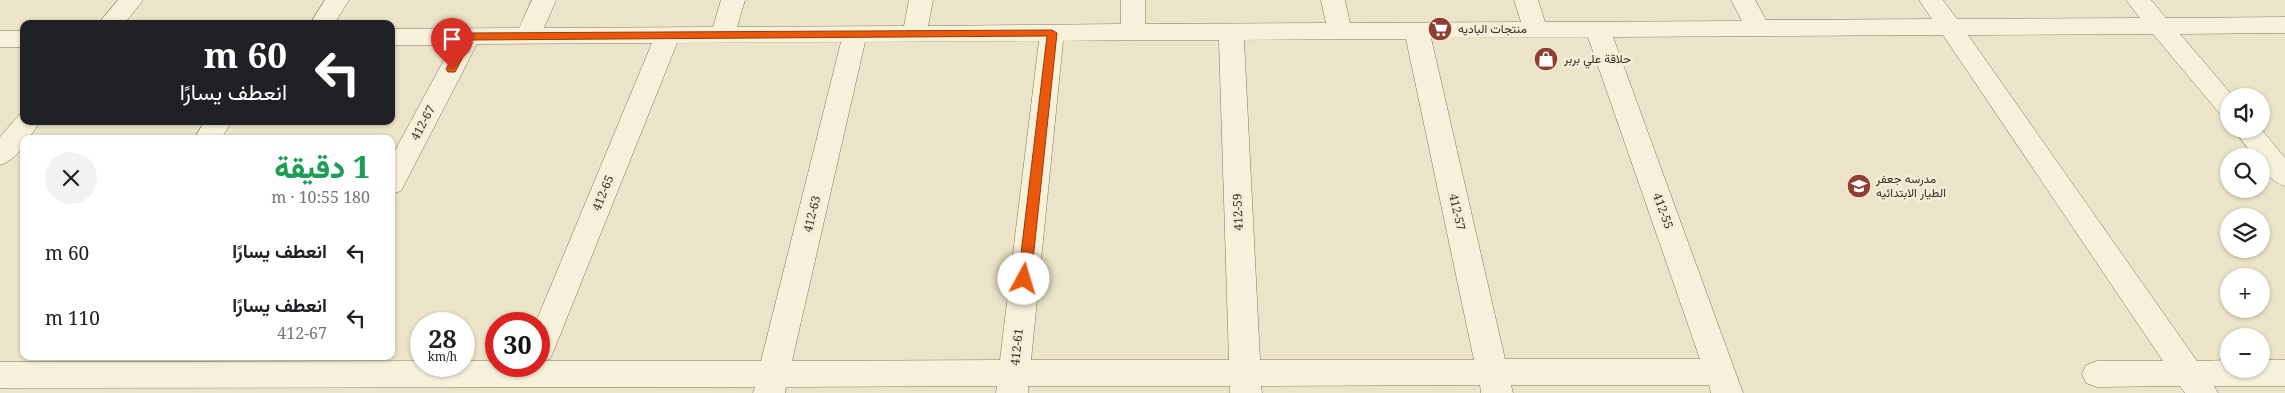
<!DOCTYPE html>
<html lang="ar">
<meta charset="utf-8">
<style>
:root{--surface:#fff;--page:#f2f2f2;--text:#202124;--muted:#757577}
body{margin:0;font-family:"Noto Serif",Vazirmatn,serif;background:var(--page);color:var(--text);direction:rtl;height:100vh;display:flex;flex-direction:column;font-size:19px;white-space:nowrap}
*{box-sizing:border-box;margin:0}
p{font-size:16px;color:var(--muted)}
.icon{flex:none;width:28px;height:28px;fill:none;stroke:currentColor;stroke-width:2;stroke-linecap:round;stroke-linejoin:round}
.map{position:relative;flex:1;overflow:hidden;direction:ltr}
.side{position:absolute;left:20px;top:135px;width:375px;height:225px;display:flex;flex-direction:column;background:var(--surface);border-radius:10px;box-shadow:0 1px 4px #0004;direction:rtl}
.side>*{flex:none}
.banner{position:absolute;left:20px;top:20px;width:375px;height:105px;border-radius:10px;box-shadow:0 1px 4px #0004;direction:rtl;background:#202124;color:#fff;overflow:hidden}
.buttons{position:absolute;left:2220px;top:88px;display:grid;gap:10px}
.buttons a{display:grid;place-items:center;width:50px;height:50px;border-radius:50%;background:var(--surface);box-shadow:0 1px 4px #0004;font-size:25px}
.speed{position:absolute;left:410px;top:312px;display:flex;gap:10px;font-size:25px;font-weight:700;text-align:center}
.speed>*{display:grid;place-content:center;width:65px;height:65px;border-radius:50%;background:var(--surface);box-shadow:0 1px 4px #0004;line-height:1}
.speed small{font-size:12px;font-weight:400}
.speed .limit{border:8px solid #d22;background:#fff;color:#111}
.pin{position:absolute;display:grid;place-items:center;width:42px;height:42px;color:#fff;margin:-51px -21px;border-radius:50% 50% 50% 0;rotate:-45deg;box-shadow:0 0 5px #0007}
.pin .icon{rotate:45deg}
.me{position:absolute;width:55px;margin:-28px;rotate:6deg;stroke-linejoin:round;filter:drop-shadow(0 0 4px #0008)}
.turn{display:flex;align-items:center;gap:18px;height:105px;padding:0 25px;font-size:22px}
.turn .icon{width:65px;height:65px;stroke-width:2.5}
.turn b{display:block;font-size:35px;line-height:42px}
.round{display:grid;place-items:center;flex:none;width:52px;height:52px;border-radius:26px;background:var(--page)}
.summary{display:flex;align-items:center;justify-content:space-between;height:85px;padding:0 25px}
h1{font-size:30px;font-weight:800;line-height:38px;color:#1e9e55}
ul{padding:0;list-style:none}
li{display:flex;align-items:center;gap:15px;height:65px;padding:0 25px}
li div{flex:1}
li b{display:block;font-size:19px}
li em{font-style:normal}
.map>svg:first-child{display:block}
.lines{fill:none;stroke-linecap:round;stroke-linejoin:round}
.minor-casing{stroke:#86785f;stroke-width:1}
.minor{fill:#f6f1db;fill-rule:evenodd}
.route{fill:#ea580c;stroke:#983908}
.labels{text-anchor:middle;stroke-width:5;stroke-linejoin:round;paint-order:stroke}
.poi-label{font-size:12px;fill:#372e21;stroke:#f3eed7;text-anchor:start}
.street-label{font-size:12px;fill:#372e21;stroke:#f3eed7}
</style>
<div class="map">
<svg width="2285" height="393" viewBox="0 0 2285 393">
<rect width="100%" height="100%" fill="#ebe4c8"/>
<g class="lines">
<g class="minor-casing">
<path id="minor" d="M118 0H143L124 24H98Z
M325 0H349L334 24H310Z
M532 0H556L544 28 713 27 721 0H745L737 27 904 26 909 0H933L928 26 1121 24V0H1145V24L1326 23 1321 0H1345L1350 23 1521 22 1514 0H1538L1545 22 1742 21 1731 0H1755L1766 20 1932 19 1919 0H1943L1957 19 2140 18 2126 0H2151L2166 18 2285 17V33L2180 34 2233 96H2229V117L2220 114 2153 34 1968 35 2197 361 2229 360V369H2261V360H2285V386H2214L2218 393H2185L2180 386 2097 387 2086 383 2082 374 2086 365 2097 361H2163L1943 35 1613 37 1743 393H1711L1709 385H1511L1513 393H1481L1480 385 1261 386 1262 393H1230V386H1028V393H996L997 386 786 387 785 393H753L755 387 0 388V362L421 361V366H464V361H496V366H539V324H535L652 43 477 44 401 191 391 194V158L452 45H391V29L519 28ZM1588 37 1700 359H1505L1431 38ZM1340 39H1406L1474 360H1260L1244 40ZM1130 40H1219L1229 360H1031L1063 41ZM1039 41 1000 360 792 361 865 42ZM841 42 761 361H543L550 359 554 350 677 43Z
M0 31H24V47H0Z
M24 113V121H41L28 139H24C24 151 10 162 0 165V137L19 115Z
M205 121H232L221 139H194Z
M2233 129H2261L2285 158V186C2272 182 2261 170 2261 156H2254Z"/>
</g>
<use href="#minor" class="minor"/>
</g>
<path class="route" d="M1052 30 1057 33 1031 279 1024 283 1018 279 1047 36 472 40 455 72H448L446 69 464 36 469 33Z"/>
<defs>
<g id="supermarket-disc" transform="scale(1.25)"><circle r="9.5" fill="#903d33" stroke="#f3eed7"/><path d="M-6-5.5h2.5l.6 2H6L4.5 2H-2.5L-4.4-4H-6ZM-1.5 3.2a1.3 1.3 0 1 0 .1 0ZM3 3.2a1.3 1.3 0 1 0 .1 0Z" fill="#fff"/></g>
<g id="shop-disc" transform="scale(1.25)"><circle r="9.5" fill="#903d33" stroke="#f3eed7"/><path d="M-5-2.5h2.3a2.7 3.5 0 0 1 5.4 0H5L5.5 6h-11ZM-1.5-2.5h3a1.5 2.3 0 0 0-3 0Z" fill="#fff"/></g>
<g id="school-disc" transform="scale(1.25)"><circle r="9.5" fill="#903d33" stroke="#f3eed7"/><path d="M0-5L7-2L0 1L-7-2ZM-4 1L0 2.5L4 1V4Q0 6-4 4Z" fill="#fff"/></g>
</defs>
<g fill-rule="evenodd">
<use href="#supermarket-disc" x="1440" y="29"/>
<use href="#shop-disc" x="1546" y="59"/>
<use href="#school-disc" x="1859" y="186"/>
</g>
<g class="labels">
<g class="poi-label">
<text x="1458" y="33">منتجات الباديه</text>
<text x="1564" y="63">حلاقة علي بربر</text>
<text x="1876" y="183">مدرسه جعفر<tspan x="1876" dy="14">الطيار الابتدائيه</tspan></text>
</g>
<g class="street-label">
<text transform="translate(423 123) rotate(-62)" y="4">412-67</text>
<text transform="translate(603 193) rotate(-68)" y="4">412-65</text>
<text transform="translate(1663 211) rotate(70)" y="4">412-55</text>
<text transform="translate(1238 212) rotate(-92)" y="4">412-59</text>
<text transform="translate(1457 212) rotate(77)" y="4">412-57</text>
<text transform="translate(812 214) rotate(-76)" y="4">412-63</text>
<text transform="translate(1017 347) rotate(-84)" y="4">412-61</text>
</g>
</g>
</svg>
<div class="buttons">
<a><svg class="icon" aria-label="sound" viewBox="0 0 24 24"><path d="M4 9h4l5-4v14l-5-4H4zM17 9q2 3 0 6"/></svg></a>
<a><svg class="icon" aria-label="search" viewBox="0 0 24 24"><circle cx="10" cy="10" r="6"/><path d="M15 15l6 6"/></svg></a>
<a><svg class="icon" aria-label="layers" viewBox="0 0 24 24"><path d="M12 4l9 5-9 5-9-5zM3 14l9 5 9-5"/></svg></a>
<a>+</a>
<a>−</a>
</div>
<div class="speed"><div>28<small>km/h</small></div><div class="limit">30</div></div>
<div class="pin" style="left:452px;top:69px;background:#d93025"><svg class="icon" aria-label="arrive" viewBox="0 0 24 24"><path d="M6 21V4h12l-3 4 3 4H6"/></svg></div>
<svg class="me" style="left:1024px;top:279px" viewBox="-20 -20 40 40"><circle r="19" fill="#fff"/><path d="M0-13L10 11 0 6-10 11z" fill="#ea580c"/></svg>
<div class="banner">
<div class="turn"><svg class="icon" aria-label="left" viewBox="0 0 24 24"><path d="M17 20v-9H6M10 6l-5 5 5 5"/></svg><div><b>60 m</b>انعطف يسارًا</div></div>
</div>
<section class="side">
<div class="summary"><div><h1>1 دقيقة</h1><p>180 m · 10:55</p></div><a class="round"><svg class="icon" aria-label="close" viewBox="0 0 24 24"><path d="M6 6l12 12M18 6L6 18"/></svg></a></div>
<ul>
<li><svg class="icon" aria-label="left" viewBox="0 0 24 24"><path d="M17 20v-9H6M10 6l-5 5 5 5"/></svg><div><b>انعطف يسارًا</b></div><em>60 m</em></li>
<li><svg class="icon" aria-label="left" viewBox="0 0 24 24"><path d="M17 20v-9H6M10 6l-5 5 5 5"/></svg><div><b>انعطف يسارًا</b><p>412-67</p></div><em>110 m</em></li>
</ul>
</section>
</div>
